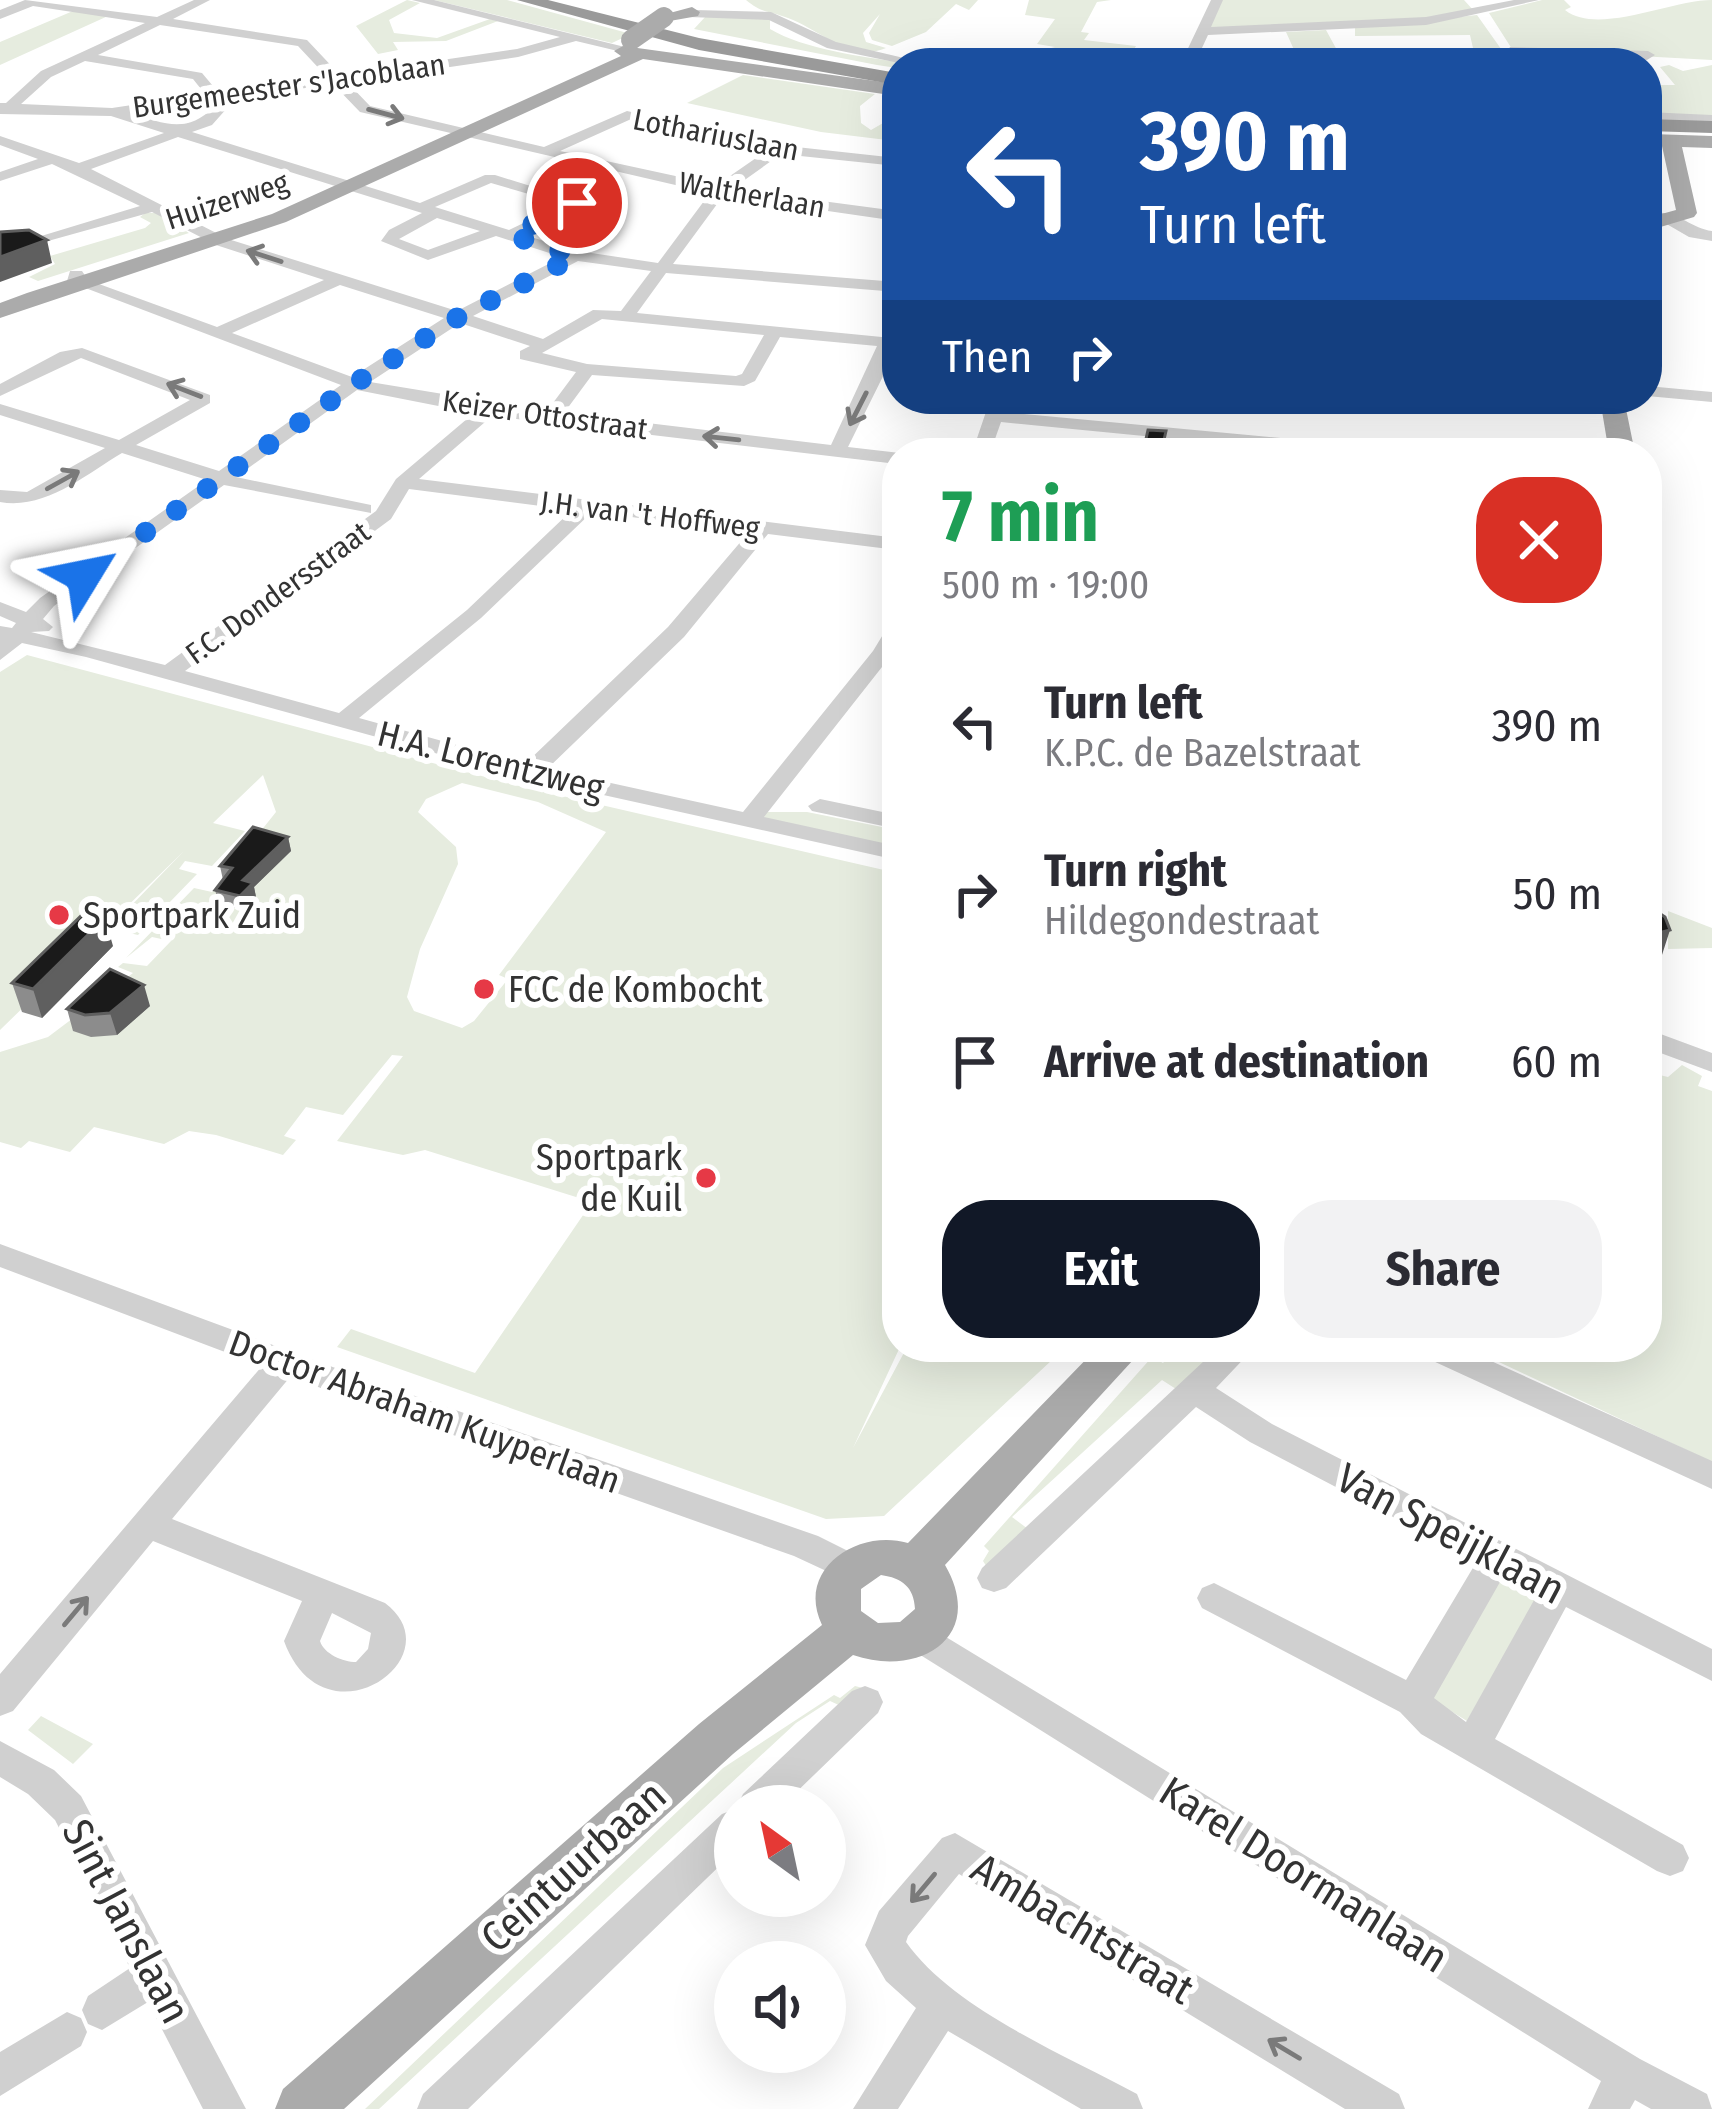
<!DOCTYPE html>
<meta charset="utf-8">
<style>
:root{--surface:#fff;--page:#f2f2f3;--text:#2b2b33;--muted:#7c7c81;--accent:#111827}
body{margin:0;font-family:"Fira Sans Condensed",sans-serif;background:var(--page);color:var(--text);height:100vh;display:flex;flex-direction:column;font-size:45px;white-space:nowrap}
*{box-sizing:border-box;margin:0}
p{font-size:39px;color:var(--muted)}
.icon{flex:none;width:66px;height:66px;fill:none;stroke:currentColor;stroke-width:2;stroke-linecap:round;stroke-linejoin:round}
.map{position:relative;flex:1;overflow:hidden}
.side{position:absolute;left:882px;top:438px;width:780px;height:924px;display:flex;flex-direction:column;background:var(--surface);border-radius:48px;box-shadow:0 12px 48px #0002}
.side>*{flex:none}
.banner{position:absolute;left:882px;top:48px;width:780px;height:366px;border-radius:48px;box-shadow:0 12px 48px #0002;background:#1a4fa0;color:#fff;overflow:hidden}
.needle{width:78px;rotate:327deg}
.fabs{position:absolute;left:714px;top:1785px;display:grid;gap:24px}
.fabs a{display:grid;place-items:center;width:132px;height:132px;border-radius:50%;background:var(--surface);box-shadow:0 12px 48px #0002;font-size:60px}
.pin{position:absolute;display:grid;place-items:center;width:102px;height:102px;color:#fff;margin:-51px;border:6px solid #fff;border-radius:50%;box-shadow:0 3px 12px #0007}
.me{position:absolute;width:132px;margin:-66px;rotate:55deg;stroke-linejoin:round;filter:drop-shadow(0 0 9px #0008)}
.turn{display:flex;align-items:center;gap:42px;height:252px;padding:0 60px;font-size:54px}
.turn .icon{width:156px;height:156px;stroke-width:2.5}
.turn b{display:block;font-size:84px;line-height:102px}
.then{display:flex;align-items:center;height:114px;padding:0 60px;background:#0003;gap:24px;font-size:45px}
.round{display:grid;place-items:center;flex:none;width:126px;height:126px;border-radius:48px;background:var(--page)}
.head{display:flex;align-items:center;justify-content:space-between;height:204px;padding:0 60px}
h1{font-size:72px;font-weight:700;line-height:90px;color:#1e9e55}
.button{display:flex;gap:24px;margin-top:auto;padding:24px 60px}
.button a{flex:1;height:138px;border-radius:48px;background:var(--accent);color:#fff;font-size:48px;font-weight:700;line-height:138px;text-align:center}
.button a+a{background:var(--page);color:var(--text)}
ul{padding:0;list-style:none}
li{display:flex;align-items:center;gap:36px;height:168px;padding:0 60px}
li div{flex:1}
li b{display:block;font-size:45px}
li em{font-style:normal}
.map>svg:first-child{display:block}
.green{fill:#e6ecdf;fill-rule:evenodd}
.lines{fill:none;stroke-linecap:round;stroke-linejoin:round}
.minor{fill:#d0d0d0;fill-rule:evenodd}
.major{fill:#ababab;fill-rule:evenodd}
.highway{fill:#9a9a9a;fill-rule:evenodd}
.major-bridge{stroke:#ababab;stroke-width:20}
.wall{fill:#8c8c8c}
.shaded-wall{fill:#5f5f5f}
.building{fill:#1a1a1a;stroke:#5f5f5f;stroke-width:3}
.oneway{stroke:#7a7a7a}
.route{stroke:#1a73e8;stroke-width:21;stroke-dasharray:0 37.8}
.poi-dot{fill:#e63946;stroke:#fff;stroke-width:4.5}
.labels{text-anchor:middle;stroke-width:12;stroke-linejoin:round;paint-order:stroke}
.far-street-label{font-size:30px;fill:#333;stroke:#fff}
.street-label{font-size:36px;fill:#333;stroke:#fff}
.poi-label{font-size:36px;fill:#333;stroke:#fff;text-anchor:start}
.near-street-label{font-size:42px;fill:#333;stroke:#fff}
</style>
<div class="map">
<svg width="1712" height="2109" viewBox="0 0 1712 2109">
<rect width="100%" height="100%" fill="#fff"/>
<path class="green" d="M407 0 420 3 389 20 394 33 437 38 490 19 498 21 446 41 393 42 398 50 378 54 356 26Z
M434 0H507L631 34 612 43Z
M746 0H978L969 10 956 4 926 32 892 46 872 40 869 33 880 14 863 33 866 42 886 48C850 63 821 30 788 18 768 10 763 14 746 0Z
M1029 0H1111L1097 2 1081 32 1089 33 1084 40 1136 46 1126 63 1028 54 1055 47 1037 44 1055 19 1025 15Z
M1221 0H1464L1474 11 1432 18 1206 31Z
M1542 0H1564L1571 7 1565 10C1598 36 1670 0 1712 0V60L1512 49 1489 13Z
M73 11 108 16 0 65V42Z
M1477 15 1511 63H1418L1416 59H1492L1473 48 1470 35 1355 36V28Z
M706 16 770 18V29C803 49 864 57 905 63H897V68L877 65 694 29Z
M1326 30 1344 63H1283L1295 52 1286 32Z
M1669 65 1683 71 1712 65V118L1647 115V85H1675L1660 67Z
M743 75 875 94 860 106 861 123 871 130 897 115V130L887 140 821 132 687 103Z
M145 213H157L189 233 38 281 29 277 55 264 50 256 145 228 151 223 140 217Z
M27 655 519 786 897 873 900 1347 853 1448 907 1347H1066L884 1516 826 1519 337 1347 351 1329 475 1373 592 1202 425 1150 403 1155 337 1141 403 1056 392 1055 343 1115 306 1107 284 1136 296 1140 283 1155 216 1135 189 1131 164 1144 94 1127 70 1152 29 1141 21 1148 0 1142V1052L48 1037 133 973 118 967 123 963 147 966 171 941 152 937 126 958 194 888 212 892 276 812 263 775 213 823 245 831 212 866 185 861 179 869 197 874 138 935 125 932 144 913 125 912 184 851 0 1030V672ZM462 783 538 802 606 832 499 975 508 979 474 1021 462 1028 414 1011 407 997 420 949 458 864 456 847 418 812 426 799Z
M763 812H807L897 830V847L765 820Z
M1668 911 1712 928V948L1668 949Z
M1682 1065 1702 1076 1698 1086 1712 1091V1462L1467 1347H1647V1072L1668 1077Z
M1178 1347H1197L1194 1351 1207 1360 1176 1389 1162 1380 1012 1517 1032 1532 990 1572 983 1561 989 1551 984 1546 1152 1357 1163 1363Z
M1507 1580 1530 1589 1536 1599 1467 1721 1428 1697 1489 1584Z
M855 1686 867 1689 843 1707 830 1701 796 1723 379 2109H365L723 1768 834 1695 840 1698Z
M41 1716 93 1744 73 1764 28 1730Z"/>
<g class="lines">
<path class="minor" d="M25 0 157 17 194 0H210L173 19 307 40 340 75 517 49 560 37 412 0H434L629 48 622 52 576 41 518 57 347 82 370 106 544 147 627 111 778 145 897 158V166L781 154 732 189 897 211V221L723 196 673 264 897 282V292L666 273 637 313 892 338 894 354 848 447 900 453 897 464 492 416 419 479 897 538V550L768 534 684 637 547 769 743 812 873 651 890 623 897 621 893 653 764 817 897 846V860L522 777 86 657 22 643 0 660V626L12 628 16 623 0 616V602L26 612 40 598 207 480 122 453C85 475 45 510 0 502V490L27 492 105 448 0 415V404L119 440 190 400 81 358 0 396V384L60 352 82 348 210 395V403L136 445 219 471 341 385 67 281 70 271H82L88 280 217 327 324 280 216 245 152 212 5 253V247L140 206 52 164 0 181V172L38 159 0 145V136L79 163 164 133 111 116 0 114V103H6L41 71 145 23 33 6 0 19V10ZM160 25 298 46 327 77 218 92 202 73 98 55ZM85 61 193 79 205 94 112 108 21 104 51 77ZM333 84 360 112 710 193 658 263 578 251 524 235 585 203 495 175H485L420 203 192 132 212 125 228 107 224 100ZM211 102 214 107C187 134 164 124 131 113ZM629 120 766 151 717 185 560 151ZM178 137 422 213 389 230 381 241 428 260 496 236 562 257 457 311 228 239 91 169ZM491 183 563 204 509 230 435 207ZM437 218 480 231 428 250 399 239ZM578 261 651 271 621 311 593 310 543 339 473 316ZM340 285 444 318 352 377 232 333ZM602 319 764 335 742 374 736 376 587 364 542 353ZM460 323 530 346 520 351V359L576 372 547 411 370 382ZM780 337 877 346 831 445 564 413 592 375 744 386 755 381ZM357 390 474 413 396 479 376 511 165 665 31 632 49 631 53 627 43 619 54 606 224 485 371 513V505L236 477ZM409 489 572 510 467 610 339 713 185 671 391 519ZM592 512 749 532 668 627 525 764 359 718 481 618Z
M1211 0H1223L1211 27 1426 17 1514 0H1539L1426 25 1208 35 1195 63H1181Z
M694 10 771 12 836 42 925 63H899L827 48 769 20 689 17Z
M1510 47 1648 51 1655 55 1642 63 1505 54Z
M1647 112 1712 115V123L1647 120Z
M1658 213C1677 211 1692 229 1712 231V241L1689 237 1658 219Z
M1647 386 1712 392V402L1647 396Z
M1007 399 1004 412 1376 447 1385 453H1318L1001 422 990 453H972L990 400Z
M820 799 897 815V829L812 811 808 806Z
M1647 1029 1712 1053V1072L1647 1048Z
M0 1244 349 1373 818 1536 862 1558 867 1568 862 1578 850 1582 794 1556 290 1377 172 1519 385 1603C457 1657 324 1750 284 1641L302 1601 153 1541 13 1711 0 1716V1674L262 1366 0 1267ZM332 1613 371 1633 368 1649 356 1662C343 1662 324 1654 320 1641Z
M1219 1347H1255L1216 1388 1272 1424 1712 1649V1681L1566 1607 1495 1739 1683 1845 1689 1858 1683 1871 1670 1876 1657 1871 1421 1734 1400 1712 1202 1608 1197 1598 1202 1588 1214 1583 1406 1680 1477 1561 1250 1442 1196 1407 1006 1588 994 1592 982 1588 977 1578 982 1568ZM1504 1575 1538 1593 1466 1722 1434 1698Z
M1415 1347H1460L1712 1461V1489L1420 1355Z
M918 1620 1640 2059 1707 2094 1712 2109H1651L1635 2100 1630 2109H1588L1601 2081 906 1646 901 1635 906 1624Z
M865 1686 878 1691 883 1702 878 1713 782 1806H737L743 1794 852 1691Z
M0 1741 54 1770 81 1796 246 2109H203L148 2002 102 2030 88 2024 82 2010 88 1996 130 1968 55 1820 28 1794 0 1777Z
M735 1809V1851L468 2109H417L423 2094 722 1814Z
M955 1833 1399 2094 1405 2109H1345L959 1874 908 1936 906 1942C953 2009 1065 2055 1137 2094L1143 2109H1081L948 2031 898 2109H853L916 2008 886 1981 865 1945 879 1911 942 1838Z
M67 2012 81 2018 87 2032 81 2046 0 2096V2052Z"/>
<path class="major" d="M692 7 700 12 698 16 664 22 655 17Z
M623 46 897 84V96L643 59 286 222 0 318V303L27 293 272 214 621 56 614 51Z
M1651 134 1712 136V148L1682 147 1697 213 1694 217 1647 231V218L1676 210 1662 146 1647 145Z
M1600 399H1624L1635 453H1609Z
M1098 1347H1145L945 1565C987 1637 919 1678 853 1655L733 1754 344 2109H275L283 2089 699 1724 822 1625C795 1569 858 1528 908 1543ZM881 1575C902 1578 914 1587 915 1609L900 1622 878 1623 861 1611V1589Z"/>
<path class="highway" d="M517 0H548L699 38 897 73V85L699 50Z
M1647 119 1712 121V133L1647 131Z"/>
<path class="major-bridge" d="M631 40 664 17"/>
</g>
<path class="wall" d="M288 837 291 851 254 887 256 897 244 910 219 904 215 890 223 880 220 866Z
M113 946 42 1018 22 1012 12 983Z
M150 1006 117 1035 91 1037 73 1031 67 1009Z"/>
<path class="shaded-wall" d="M47 240 52 263 0 282V257Z
M288 837 291 851 254 887 256 897 244 910 240 896 243 880Z
M105 918 113 946 42 1018 33 989Z
M1670 930 1661 958 1647 962V936Z
M144 985 150 1006 117 1035 110 1013Z"/>
<path class="building" d="M29 230 47 240 0 257V232Z
M1148 430 1166 431 1161 453 1143 452Z
M253 827 288 837 243 880 253 883 240 896 215 890 232 868 220 866Z
M1647 905 1665 917 1670 930 1647 936Z
M85 912 105 918 33 989 12 983Z
M110 969 144 985 110 1013 85 1015 67 1009Z"/>
<defs><path id="oneway-shaft" d="M-6 0H5M1.5-3L5.5 0L1.5 3" fill="none" stroke-width="1.6" stroke-linecap="round" stroke-linejoin="round" transform="scale(3)"/></defs>
<g class="oneway">
<use href="#oneway-shaft" transform="translate(386 114) rotate(15)"/>
<use href="#oneway-shaft" transform="translate(264 256) rotate(-162)"/>
<use href="#oneway-shaft" transform="translate(184 390) rotate(-159)"/>
<use href="#oneway-shaft" transform="translate(858 409) rotate(117)"/>
<use href="#oneway-shaft" transform="translate(721 438) rotate(-174)"/>
<use href="#oneway-shaft" transform="translate(63 480) rotate(-29)"/>
<use href="#oneway-shaft" transform="translate(76 1611) rotate(-50)"/>
<use href="#oneway-shaft" transform="translate(923 1888) rotate(130)"/>
<use href="#oneway-shaft" transform="translate(1284 2049) rotate(-149)"/>
</g>
<g class="lines">
<path class="route" d="M84 576 354 384 455 319 576 256 511 235 577 203"/>
</g>
<g class="poi-dot">
<circle cx="59" cy="915" r="12"/>
<circle cx="484" cy="989" r="12"/>
<circle cx="706" cy="1178" r="12"/>
</g>
<g class="labels">
<g class="far-street-label">
<text transform="translate(289 86) rotate(-8)" y="10">Burgemeester s'Jacoblaan</text>
<text transform="translate(716 135) rotate(11)" y="10">Lothariuslaan</text>
<text transform="translate(752 195) rotate(10)" y="10">Waltherlaan</text>
<text transform="translate(227 201) rotate(-18)" y="10">Huizerweg</text>
<text transform="translate(545 415) rotate(8)" y="10">Keizer Ottostraat</text>
<text transform="translate(650 515) rotate(7)" y="10">J.H. van 't Hoffweg</text>
<text transform="translate(278 593) rotate(-36)" y="10">F.C. Dondersstraat</text>
</g>
<g class="street-label">
<text transform="translate(491 760) rotate(14)" y="13">H.A. Lorentzweg</text>
<text transform="translate(425 1411) rotate(20)" y="13">Doctor Abraham Kuyperlaan</text>
</g>
<g class="poi-label">
<text x="83" y="928">Sportpark Zuid</text>
<text x="508" y="1002">FCC de Kombocht</text>
<text x="682" y="1170" text-anchor="end">Sportpark<tspan x="682" dy="41">de Kuil</tspan></text>
</g>
<g class="near-street-label">
<text transform="translate(1451 1533) rotate(28)" y="15">Van Speijklaan</text>
<text transform="translate(573 1866) rotate(-42)" y="15">Ceintuurbaan</text>
<text transform="translate(1304 1874) rotate(32)" y="15">Karel Doormanlaan</text>
<text transform="translate(127 1921) rotate(62)" y="15">Sint Janslaan</text>
<text transform="translate(1083 1928) rotate(31)" y="15">Ambachtstraat</text>
</g>
</g>
</svg>
<div class="fabs">
<a><svg class="needle" viewBox="-14 -14 28 28"><path d="M0-13l5 13h-10z" fill="#e53935"/><path d="M0 13l5-13h-10z" fill="#7c7c81"/></svg></a>
<a><svg class="icon" aria-label="sound" viewBox="0 0 24 24"><path d="M4 9h4l5-4v14l-5-4H4zM17 9q2 3 0 6"/></svg></a>
</div>
<div class="pin" style="left:577px;top:203px;background:#d93025"><svg class="icon" aria-label="arrive" viewBox="0 0 24 24"><path d="M6 21V4h12l-3 4 3 4H6"/></svg></div>
<svg class="me" style="left:84px;top:576px" viewBox="-20 -20 40 40"><path d="M0-17L14 15 0 8-14 15z" fill="#1a73e8" stroke="#fff" stroke-width="4"/></svg>
<div class="banner">
<div class="turn"><svg class="icon" aria-label="left" viewBox="0 0 24 24"><path d="M17 20v-9H6M10 6l-5 5 5 5"/></svg><div><b>390 m</b>Turn left</div></div>
<div class="then">Then<svg class="icon" aria-label="right" viewBox="0 0 24 24"><path d="M7 20v-9h11M14 6l5 5-5 5"/></svg></div>
</div>
<section class="side">
<div class="head"><div><h1>7 min</h1><p>500 m · 19:00</p></div><a class="round" style="background:#d93025;color:#fff"><svg class="icon" aria-label="close" viewBox="0 0 24 24"><path d="M6 6l12 12M18 6L6 18"/></svg></a></div>
<ul>
<li><svg class="icon" aria-label="left" viewBox="0 0 24 24"><path d="M17 20v-9H6M10 6l-5 5 5 5"/></svg><div><b>Turn left</b><p>K.P.C. de Bazelstraat</p></div><em>390 m</em></li>
<li><svg class="icon" aria-label="right" viewBox="0 0 24 24"><path d="M7 20v-9h11M14 6l5 5-5 5"/></svg><div><b>Turn right</b><p>Hildegondestraat</p></div><em>50 m</em></li>
<li><svg class="icon" aria-label="arrive" viewBox="0 0 24 24"><path d="M6 21V4h12l-3 4 3 4H6"/></svg><div><b>Arrive at destination</b></div><em>60 m</em></li>
</ul>
<div class="button"><a>Exit</a><a>Share</a></div>
</section>
</div>
